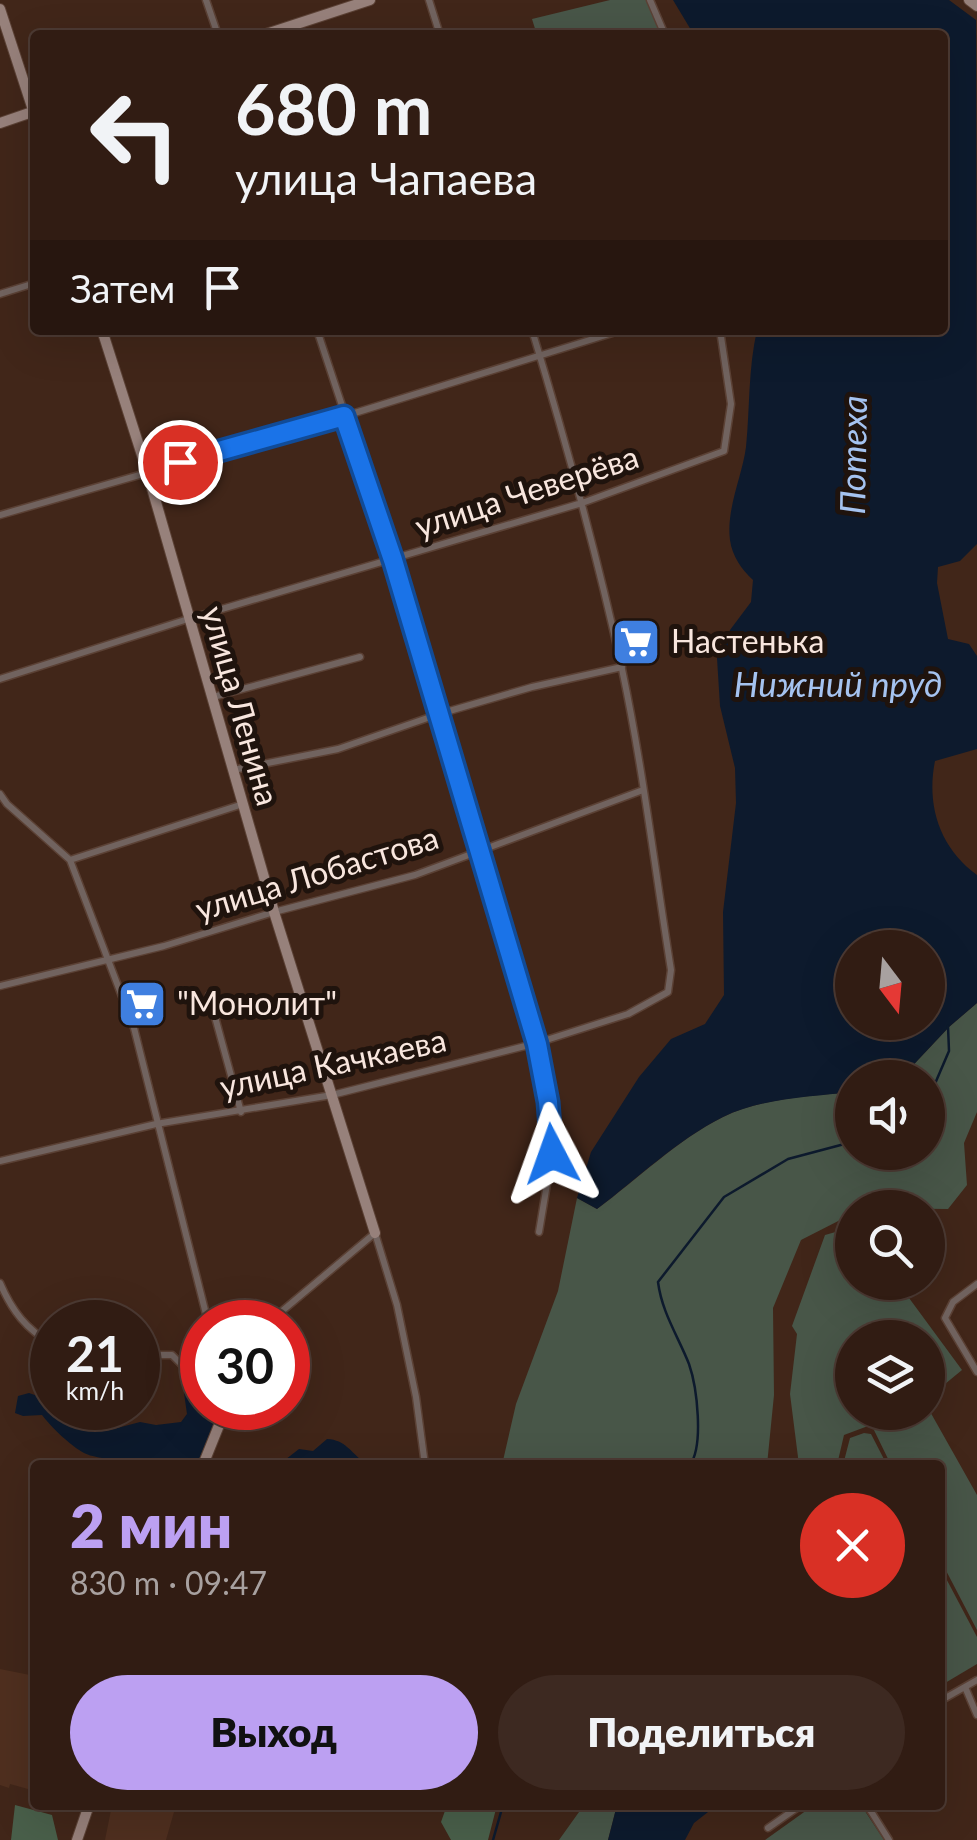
<!DOCTYPE html>
<html lang="ru">
<meta charset="utf-8">
<style>
:root{--surface:#311c13;--page:#3d2921;--text:#f1f3f6;--muted:#a8a1a0;--line:#4c3a33;--accent:#bca0f2}
body{margin:0;font-family:Lato,sans-serif;background:var(--page);color:var(--text);height:100vh;display:flex;flex-direction:column;font-size:38px;white-space:nowrap}
*{box-sizing:border-box;margin:0}
p{font-size:32px;color:var(--muted)}
.icon{flex:none;width:55px;height:55px;fill:none;stroke:currentColor;stroke-width:2;stroke-linecap:round;stroke-linejoin:round}
.map{position:relative;flex:1;overflow:hidden}
.sheet{position:absolute;left:30px;top:1460px;width:915px;height:350px;display:flex;flex-direction:column;background:var(--surface);border-radius:10px;box-shadow:0 10px 40px #0002,0 0 0 2px var(--line)}
.sheet>*{flex:none}
.hud{position:absolute;left:30px;top:30px;width:918px;height:305px;border-radius:10px;box-shadow:0 10px 40px #0002,0 0 0 2px var(--line);background:#311c13;color:var(--text);overflow:hidden}
.needle{width:65px;rotate:164deg}
.fabs{position:absolute;left:835px;top:930px;display:grid;gap:20px}
.fabs a{display:grid;place-items:center;width:110px;height:110px;border-radius:50%;background:var(--surface);box-shadow:0 10px 40px #0002,0 0 0 2px var(--line);font-size:50px}
.speed{position:absolute;left:30px;top:1300px;display:flex;gap:20px;font-size:50px;font-weight:700;text-align:center}
.speed>*{display:grid;place-content:center;width:130px;height:130px;border-radius:50%;background:var(--surface);box-shadow:0 10px 40px #0002,0 0 0 2px var(--line);line-height:1}
.speed small{font-size:25px;font-weight:400}
.speed .limit{border:15px solid #d22;background:#fff;color:#111}
.pin{position:absolute;display:grid;place-items:center;width:85px;height:85px;color:#fff;margin:-42px;border:5px solid #fff;border-radius:50%;box-shadow:0 2px 10px #0007}
.me{position:absolute;width:110px;margin:-55px;rotate:356deg;stroke-linejoin:round;filter:drop-shadow(0 0 8px #0008)}
.turn{display:flex;align-items:center;gap:35px;height:210px;padding:0 40px;font-size:45px}
.turn .icon{width:130px;height:130px;stroke-width:2.5}
.turn b{display:block;font-size:70px;line-height:85px}
.then{display:flex;align-items:center;height:95px;padding:0 40px;background:#0003;gap:20px;font-size:38px}
.round{display:grid;place-items:center;flex:none;width:105px;height:105px;border-radius:52px;background:var(--page)}
.head{display:flex;align-items:center;justify-content:space-between;height:170px;padding:0 40px}
h1{font-size:60px;font-weight:800;line-height:75px;color:var(--accent)}
.cta{display:flex;gap:20px;margin-top:auto;padding:20px 40px}
.cta a{flex:1;height:115px;border-radius:60px;background:var(--accent);color:#111;font-size:40px;font-weight:800;line-height:115px;text-align:center}
.cta a+a{background:var(--page);color:var(--text)}
.map>svg:first-child{display:block}
.built{fill:#4f2f1f}
.green{fill:#485648}
.forest{fill:#495f4a}
.water{fill:#0d1a2d;fill-rule:evenodd}
.lines{fill:none;stroke-linecap:round;stroke-linejoin:round}
.stream{stroke:#0d1a2d;stroke-width:2.5}
.street-casing{stroke:#5b4135;stroke-width:9}
.secondary-casing{stroke:#5b4135;stroke-width:12}
.street{stroke:#71635f;stroke-width:6}
.secondary{stroke:#97817b;stroke-width:10}
.route-casing{stroke:#114b97;stroke-width:25}
.route{stroke:#1a73e8;stroke-width:18}
.labels{text-anchor:middle;stroke-width:10;stroke-linejoin:round;paint-order:stroke}
.street-label{font-size:32px;fill:#f8e6de;stroke:#1f130d}
.poi-label{font-size:32px;fill:#f8e6de;stroke:#1f130d;text-anchor:start}
.water-label{font-size:35px;font-style:italic;fill:#a5c3f0;stroke:#1f130d}
</style>
<div class="map">
<svg width="977" height="1840" viewBox="0 0 977 1840">
<rect width="100%" height="100%" fill="#412619"/>
<path class="built" d="M0 1669 35 1676V1791L10 1784 9 1788 0 1785Z
M112 1805H176L166 1840H105Z"/>
<path class="green" d="M610 0H652L667 35H537L532 19Z
M977 1003V1112L964 1143 967 1185 948 1209 852 1208V1214L801 1240 773 1308 774 1395 767 1465H502L516 1404 558 1291 577 1198 597 1209C638 1179 677 1140 723 1117 762 1098 810 1096 852 1092V1152H928V1078L902 1077 949 1027Z
M846 1229 852 1232V1282L898 1283 962 1370 928 1398V1338L895 1337 883 1320 863 1328 862 1337 852 1338V1412L873 1413 875 1419 868 1426 844 1435 837 1465H799L790 1394 797 1334 792 1326 825 1235Z
M928 1408 977 1495V1630L940 1559V1465H891L873 1428C887 1415 910 1412 928 1412Z
M864 1433 871 1434 887 1465H843L850 1438Z
M940 1567 977 1637V1664L940 1686Z
M584 1805H617L608 1840H559Z
M814 1805H861L884 1840H765Z"/>
<path class="forest" d="M15 1805 52 1815 58 1840H11Z
M451 1805H497L488 1840H451L441 1822 446 1808Z"/>
<path class="water" d="M673 0H949L976 20 977 544 960 561 938 567 937 583 948 639 969 644 977 656V749L935 761C926 806 940 848 977 875V1003L949 1027 902 1077 852 1078V1092C810 1097 762 1098 723 1117 677 1140 637 1179 597 1209L577 1198 591 1152 639 1077 671 1039 705 1024 724 995 723 912 736 803 735 768 720 706 717 658 730 630 751 602 753 580C742 570 732 556 730 540 726 509 742 477 746 447 750 408 748 369 757 330H942V35H694ZM852 948H928V1022H852Z
M198 1383H202V1408H220L197 1465C175 1465 101 1462 84 1453 71 1446 51 1427 42 1415L23 1416 15 1413 18 1396 29 1393 52 1401V1408H60L75 1423 106 1431 140 1422 156 1425 181 1422 187 1414 184 1393Z
M327 1439C346 1440 350 1452 364 1462L373 1459 379 1465 281 1463 299 1449 313 1451Z
M617 1805H717L694 1823 685 1840H608Z"/>
<g class="lines">
<path class="stream" d="M928 1100 949 1051 948 1026
M690 1465C704 1445 697 1387 689 1364 678 1336 662 1313 658 1282L724 1197 788 1159 852 1142
M493 1840 503 1805"/>
<g class="street-casing">
<path id="street" d="M206 0 218 35
M429 0 440 35
M650 0 665 35
M0 294 35 283
M317 330 393 560 537 1043 548 1102 552 1154 539 1232
M0 515 345 416 622 330
M0 679 188 619 582 503 724 451 731 404 720 330
M213 697 360 657
M233 770 338 749 439 714 532 687 622 667
M0 794 7 804 70 860 134 1028 208 1322
M70 860 243 804
M0 986 164 946 274 912 415 875 643 790
M209 995 241 1112
M0 1161 156 1124 332 1095 537 1043 628 1014 668 992 671 970C655 870 643 768 622 669 597 555 566 442 532 330
M0 1283C12 1311 26 1329 52 1344
M977 1284 953 1302 945 1318 977 1372
M269 1322 375 1233 397 1305 416 1397 425 1465
M138 1355H172L188 1371 202 1375
M965 1687 977 1715
M940 1701 977 1680
M867 1805 889 1840
M768 1828 801 1805"/>
</g>
<g class="secondary-casing">
<path id="secondary" d="M969 0 977 6
M0 9 35 116
M263 35 370 0
M0 123 35 111
M102 330 147 471 274 912 375 1233
M203 1465 226 1408
M77 1840 89 1805"/>
</g>
<use href="#street" class="street"/>
<use href="#secondary" class="secondary"/>
</g>
<g class="lines">
<g class="route-casing">
<path id="route" d="M180 462 344 416 393 560 537 1044 548 1102 552 1154"/>
</g>
<use href="#route" class="route"/>
</g>
<defs>
<g id="supermarket-square" transform="scale(2.5)"><rect x="-9" y="-9" width="18" height="18" rx="4" fill="#3f7fe0" stroke="#1f130d"/><path d="M-6-5.5h2.5l.6 2H6L4.5 2H-2.5L-4.4-4H-6ZM-1.5 3.2a1.3 1.3 0 1 0 .1 0ZM3 3.2a1.3 1.3 0 1 0 .1 0Z" fill="#fff"/></g>
</defs>
<g fill-rule="evenodd">
<use href="#supermarket-square" x="636" y="642"/>
<use href="#supermarket-square" x="142" y="1004"/>
</g>
<g class="labels">
<g class="street-label">
<text transform="translate(527 492) rotate(-18)" y="11">улица Чеверёва</text>
<text transform="translate(240 706) rotate(74)" y="11">улица Ленина</text>
<text transform="translate(317 874) rotate(-17)" y="11">улица Лобастова</text>
<text transform="translate(333 1064) rotate(-12)" y="11">улица Качкаева</text>
</g>
<g class="poi-label">
<text x="671" y="653">Настенька</text>
<text x="177" y="1015">"Монолит"</text>
</g>
<g class="water-label">
<text transform="translate(854 455) rotate(-89)" y="12">Потеха</text>
<text x="838" y="697">Нижний пруд</text>
</g>
</g>
</svg>
<div class="fabs">
<a><svg class="needle" viewBox="-14 -14 28 28"><path d="M0-13l5 13h-10z" fill="#e53935"/><path d="M0 13l5-13h-10z" fill="#a8a1a0"/></svg></a>
<a><svg class="icon" aria-label="sound" viewBox="0 0 24 24"><path d="M4 9h4l5-4v14l-5-4H4zM17 9q2 3 0 6"/></svg></a>
<a><svg class="icon" aria-label="search" viewBox="0 0 24 24"><circle cx="10" cy="10" r="6"/><path d="M15 15l6 6"/></svg></a>
<a><svg class="icon" aria-label="layers" viewBox="0 0 24 24"><path d="M12 4l9 5-9 5-9-5zM3 14l9 5 9-5"/></svg></a>
</div>
<div class="speed"><div>21<small>km/h</small></div><div class="limit">30</div></div>
<div class="pin" style="left:180px;top:462px;background:#d93025"><svg class="icon" aria-label="arrive" viewBox="0 0 24 24"><path d="M6 21V4h12l-3 4 3 4H6"/></svg></div>
<svg class="me" style="left:552px;top:1154px" viewBox="-20 -20 40 40"><path d="M0-17L14 15 0 8-14 15z" fill="#1a73e8" stroke="#fff" stroke-width="4"/></svg>
<div class="hud">
<div class="turn"><svg class="icon" aria-label="left" viewBox="0 0 24 24"><path d="M17 20v-9H6M10 6l-5 5 5 5"/></svg><div><b>680 m</b>улица Чапаева</div></div>
<div class="then">Затем<svg class="icon" aria-label="arrive" viewBox="0 0 24 24"><path d="M6 21V4h12l-3 4 3 4H6"/></svg></div>
</div>
<section class="sheet">
<div class="head"><div><h1>2 мин</h1><p>830 m · 09:47</p></div><a class="round" style="background:#d93025;color:#fff"><svg class="icon" aria-label="close" viewBox="0 0 24 24"><path d="M6 6l12 12M18 6L6 18"/></svg></a></div>
<div class="cta"><a>Выход</a><a>Поделиться</a></div>
</section>
</div>
